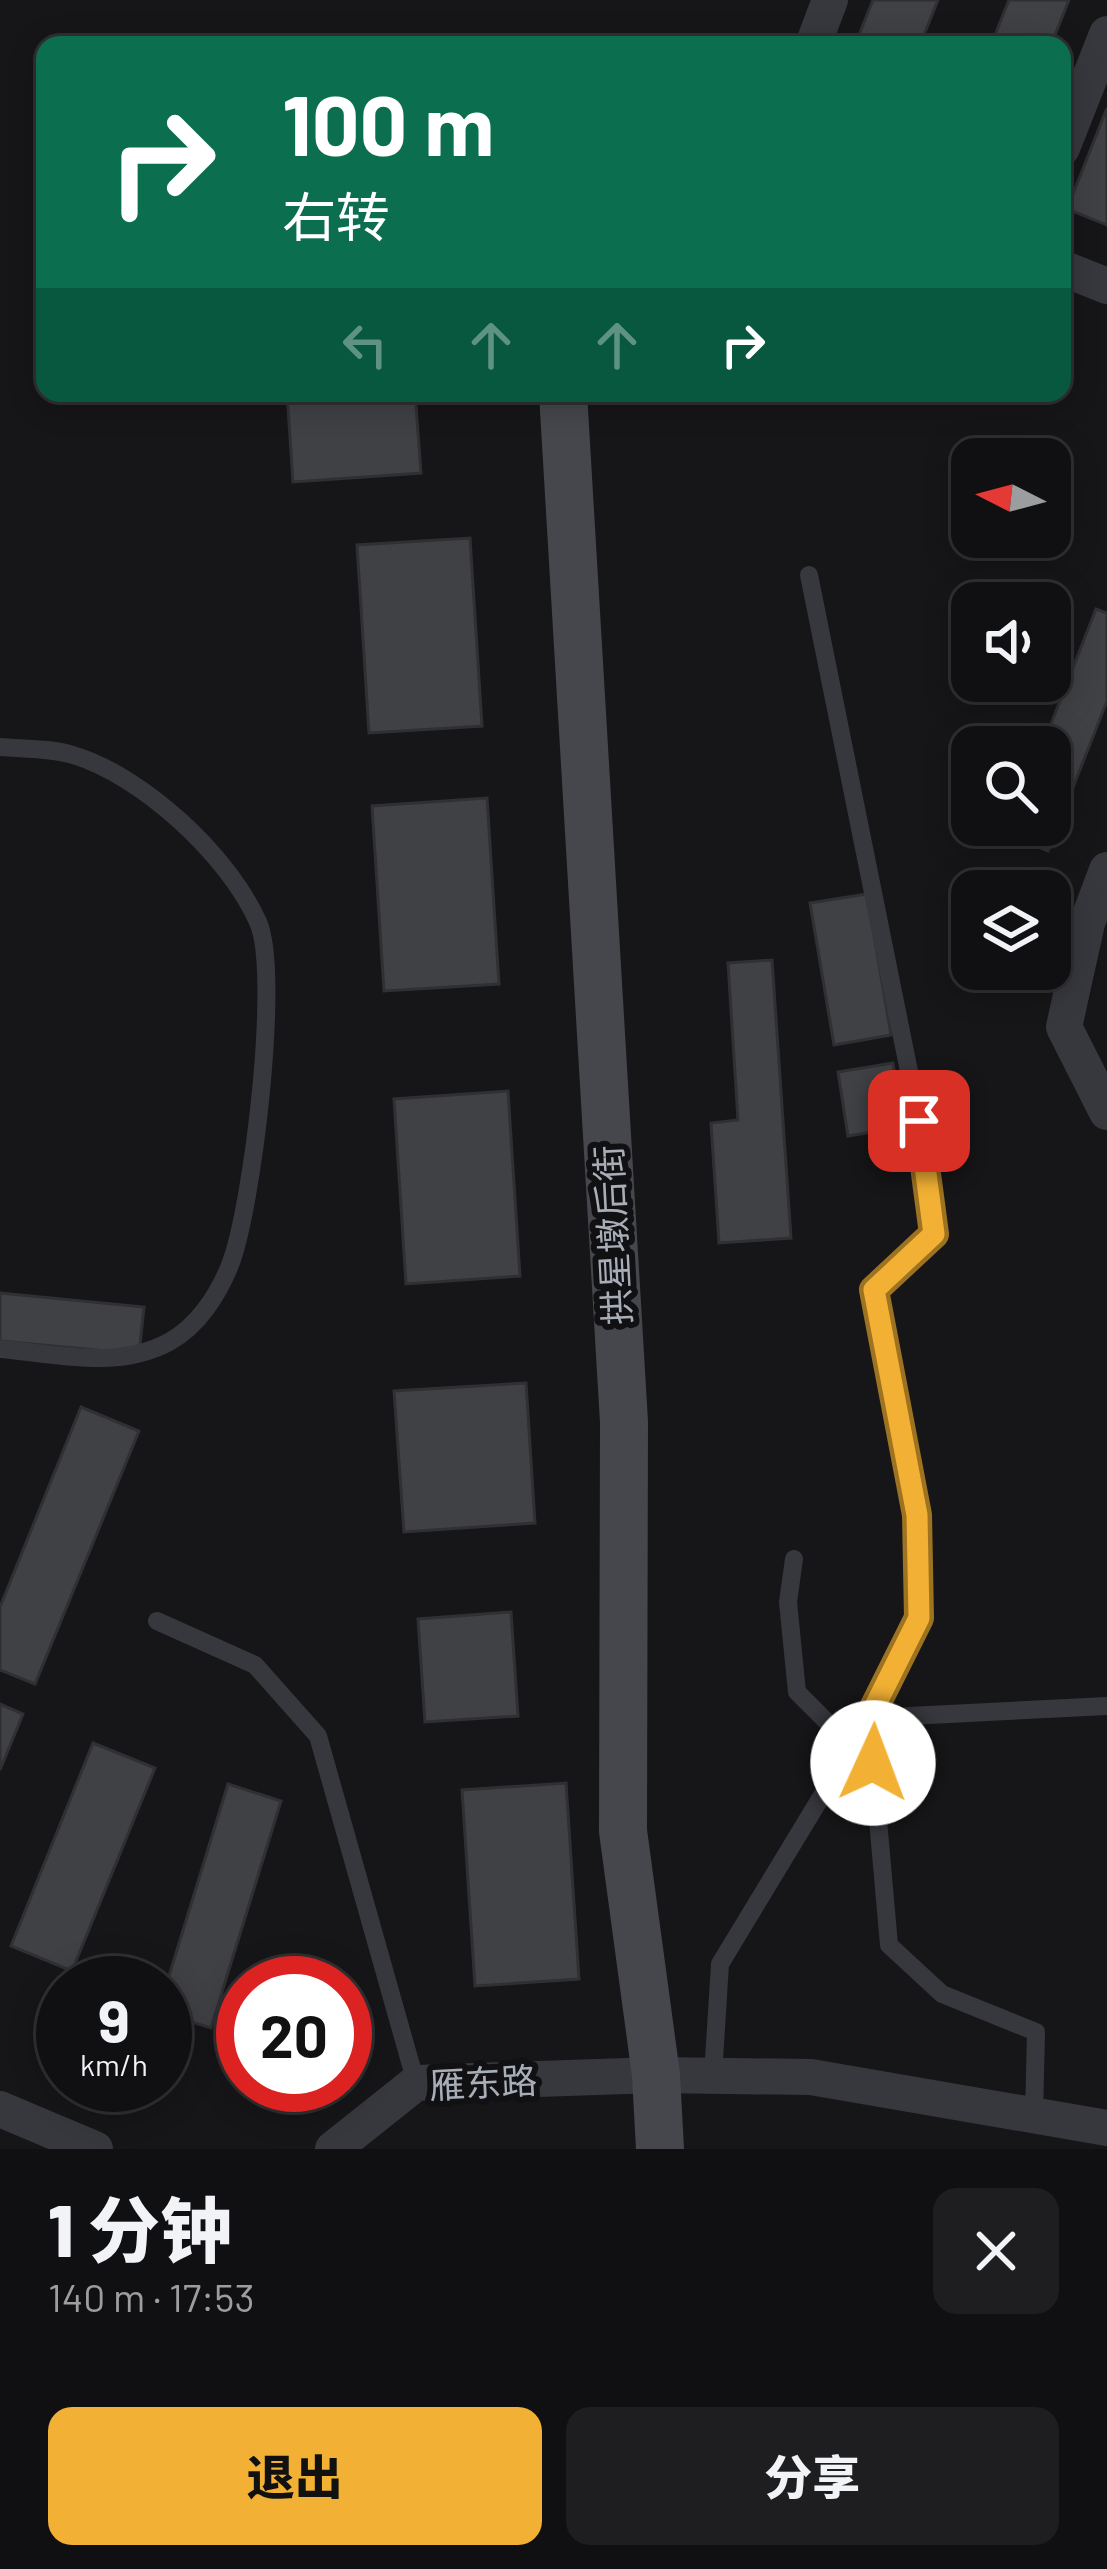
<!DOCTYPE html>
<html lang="zh">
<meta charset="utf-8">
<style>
:root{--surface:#101012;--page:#1e1e20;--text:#f1f3f6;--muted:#9c9d9f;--line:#303032;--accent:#f2b134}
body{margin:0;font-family:Barlow,"Noto Sans SC",sans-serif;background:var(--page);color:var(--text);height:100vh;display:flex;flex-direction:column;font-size:45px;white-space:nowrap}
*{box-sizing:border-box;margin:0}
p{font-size:39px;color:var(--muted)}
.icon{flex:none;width:66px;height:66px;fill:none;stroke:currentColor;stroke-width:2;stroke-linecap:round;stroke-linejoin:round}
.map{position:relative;height:2149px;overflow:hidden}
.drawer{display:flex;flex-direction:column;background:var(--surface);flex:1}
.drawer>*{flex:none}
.hud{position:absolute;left:36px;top:36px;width:1035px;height:366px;border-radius:24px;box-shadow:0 6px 30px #0003,0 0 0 3px var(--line);background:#0b6e4f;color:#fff;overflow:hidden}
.needle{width:78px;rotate:276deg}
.controls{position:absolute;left:951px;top:438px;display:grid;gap:24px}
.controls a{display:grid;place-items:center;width:120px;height:120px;border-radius:24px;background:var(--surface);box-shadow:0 6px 30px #0003,0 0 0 3px var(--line);font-size:60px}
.speed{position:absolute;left:36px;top:1956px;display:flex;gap:24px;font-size:60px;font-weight:700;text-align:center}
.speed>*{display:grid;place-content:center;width:156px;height:156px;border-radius:50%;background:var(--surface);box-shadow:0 6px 30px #0003,0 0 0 3px var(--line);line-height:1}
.speed small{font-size:30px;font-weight:400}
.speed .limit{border:18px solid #d22;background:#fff;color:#111}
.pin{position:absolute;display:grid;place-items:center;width:102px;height:102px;color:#fff;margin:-51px;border-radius:24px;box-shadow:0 6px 18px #0006}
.me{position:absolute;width:132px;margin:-66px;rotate:2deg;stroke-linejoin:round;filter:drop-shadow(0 0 9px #0008)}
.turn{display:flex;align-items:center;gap:42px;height:252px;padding:0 48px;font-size:54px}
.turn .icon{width:156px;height:156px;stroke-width:2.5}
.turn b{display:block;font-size:84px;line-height:102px}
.lanes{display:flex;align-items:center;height:114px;padding:0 48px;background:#0003;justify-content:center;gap:60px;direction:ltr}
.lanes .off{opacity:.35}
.round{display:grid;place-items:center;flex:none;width:126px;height:126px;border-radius:24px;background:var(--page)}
.summary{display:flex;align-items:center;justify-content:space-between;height:204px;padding:0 48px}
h1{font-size:72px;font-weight:800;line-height:90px}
.primary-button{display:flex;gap:24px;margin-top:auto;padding:24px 48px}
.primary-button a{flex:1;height:138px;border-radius:24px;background:var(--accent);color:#111;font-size:48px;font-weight:800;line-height:138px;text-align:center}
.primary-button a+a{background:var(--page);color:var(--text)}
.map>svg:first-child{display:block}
.building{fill:#404145;stroke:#303034;stroke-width:3}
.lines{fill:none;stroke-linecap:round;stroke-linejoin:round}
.lane{stroke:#37383d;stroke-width:18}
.street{stroke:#37383d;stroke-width:36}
.secondary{stroke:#45474d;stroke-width:48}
.route-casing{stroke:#9d7322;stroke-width:30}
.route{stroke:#f2b134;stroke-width:21}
.labels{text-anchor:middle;stroke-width:12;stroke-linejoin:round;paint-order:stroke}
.street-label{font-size:36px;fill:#a8adb8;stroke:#111113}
</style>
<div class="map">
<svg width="1107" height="2149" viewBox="0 0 1107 2149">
<rect width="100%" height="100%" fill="#161618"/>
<path class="building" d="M873 0H938L920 45H855Z
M1009 0H1069L1051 45H991Z
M1107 108V225L1067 209Z
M287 393H415L421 473 293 482Z
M470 538 482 726 369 733 357 545Z
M1096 609 1107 613V701L1048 851 1007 834 1011 825H1050V747H1042Z
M487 798 499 984 384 991 372 806Z
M867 894 891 1035 834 1045 810 903Z
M772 960 791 1238 719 1243 711 1123 738 1120 728 963Z
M893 1063 903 1127 848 1136 838 1072Z
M508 1091 520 1276 406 1284 394 1099Z
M0 1293 144 1307 139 1354 0 1341Z
M526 1383 535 1523 404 1532 394 1391Z
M81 1407 139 1431 35 1684 0 1670V1607Z
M511 1612 518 1716 425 1722 418 1619Z
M0 1704 23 1714 0 1770Z
M93 1743 155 1768 72 1971 11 1946Z
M566 1783 579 1979 475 1986 462 1790Z
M228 1784 281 1801 211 2028 165 2014V1989Z"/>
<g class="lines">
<path class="lane" d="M809 575 919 1121 934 1234 874 1290 917 1515 919 1618 869 1718 889 1945 942 1994 1036 2032 1034 2116
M0 747C23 749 51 748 73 755 143 776 228 855 258 922 281 973 252 1210 230 1265 218 1295 198 1326 169 1342 117 1370 57 1354 0 1349
M794 1559 788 1602 797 1692 852 1747
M157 1621 255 1665 318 1736 416 2083
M713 2076 720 1964 869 1718 1107 1706"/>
<path class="street" d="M813 45 830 0
M1062 148 1107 34
M1062 268 1107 286
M1107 870 1087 923 1064 1027 1107 1112
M0 2109 95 2149
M333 2149 416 2083 656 2075 811 2077 1107 2128"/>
<path class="secondary" d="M563 393 624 1422 623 1831 656 2075 660 2149"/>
</g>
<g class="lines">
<g class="route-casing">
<path id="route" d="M873 1763 869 1718 919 1618 917 1515 874 1290 934 1234 919 1121"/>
</g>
<use href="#route" class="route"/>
</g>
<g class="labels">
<g class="street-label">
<text transform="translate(613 1235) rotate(-93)" y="13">拱星墩后街</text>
<text transform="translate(483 2083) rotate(-3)" y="13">雁东路</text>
</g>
</g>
</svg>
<div class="controls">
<a><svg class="needle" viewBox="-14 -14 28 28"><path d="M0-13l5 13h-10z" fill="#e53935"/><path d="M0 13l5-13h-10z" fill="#9c9d9f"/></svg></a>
<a><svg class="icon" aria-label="sound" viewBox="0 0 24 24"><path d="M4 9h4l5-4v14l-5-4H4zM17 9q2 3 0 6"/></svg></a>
<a><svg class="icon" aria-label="search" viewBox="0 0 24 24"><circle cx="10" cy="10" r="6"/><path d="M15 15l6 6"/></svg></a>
<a><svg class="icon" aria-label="layers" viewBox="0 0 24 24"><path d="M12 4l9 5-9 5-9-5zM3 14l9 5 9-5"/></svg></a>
</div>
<div class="speed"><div>9<small>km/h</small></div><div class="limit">20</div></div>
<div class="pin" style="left:919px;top:1121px;background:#d93025"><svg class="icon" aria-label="arrive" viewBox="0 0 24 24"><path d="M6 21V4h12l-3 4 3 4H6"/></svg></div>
<svg class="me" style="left:873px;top:1763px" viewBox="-20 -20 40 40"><circle r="19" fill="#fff"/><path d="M0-13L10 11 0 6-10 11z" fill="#f2b134"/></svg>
<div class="hud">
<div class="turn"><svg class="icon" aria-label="right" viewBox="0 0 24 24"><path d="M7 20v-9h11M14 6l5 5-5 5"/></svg><div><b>100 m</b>右转</div></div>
<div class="lanes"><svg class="icon off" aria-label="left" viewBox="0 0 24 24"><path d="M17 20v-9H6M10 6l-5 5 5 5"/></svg><svg class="icon off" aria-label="ahead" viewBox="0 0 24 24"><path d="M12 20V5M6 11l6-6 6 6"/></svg><svg class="icon off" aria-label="ahead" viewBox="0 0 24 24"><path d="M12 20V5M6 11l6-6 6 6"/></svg><svg class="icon" aria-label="right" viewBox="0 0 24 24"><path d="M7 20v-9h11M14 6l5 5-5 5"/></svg></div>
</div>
</div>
<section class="drawer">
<div class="summary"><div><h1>1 分钟</h1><p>140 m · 17:53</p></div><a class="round"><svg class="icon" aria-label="close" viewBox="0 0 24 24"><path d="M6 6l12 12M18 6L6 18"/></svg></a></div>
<div class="primary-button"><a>退出</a><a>分享</a></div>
</section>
